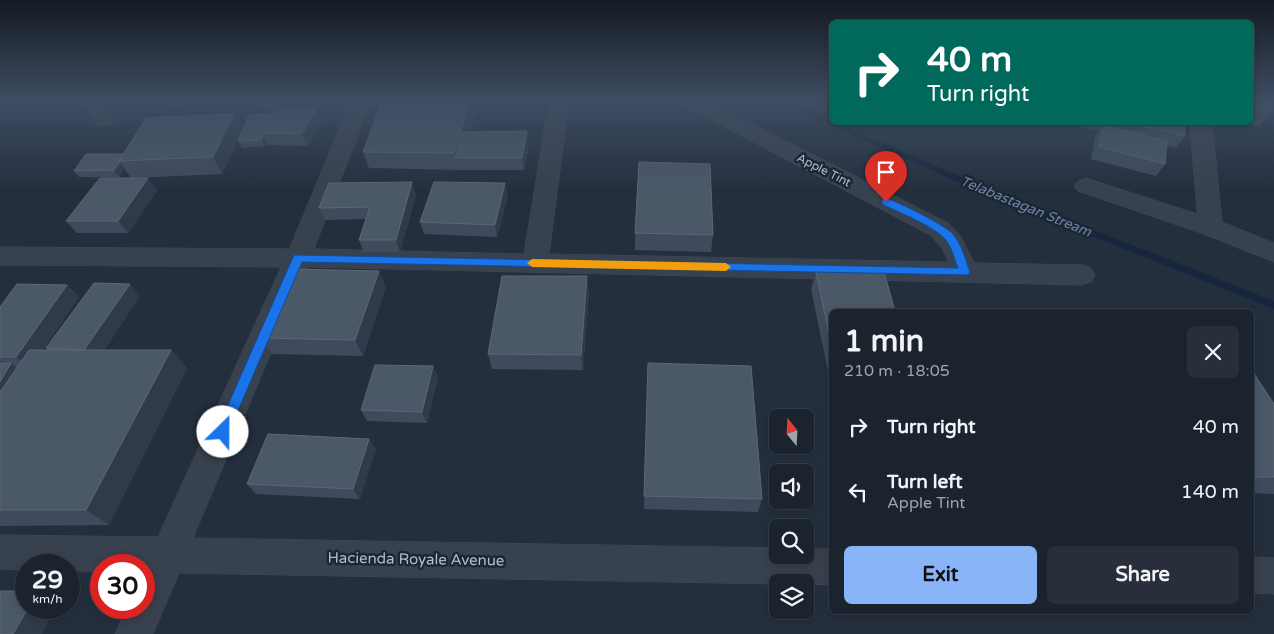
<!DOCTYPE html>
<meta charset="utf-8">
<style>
:root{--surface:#1b232e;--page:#282f3a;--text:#f1f3f6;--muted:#a0a4aa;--line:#39404a;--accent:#8ab4f8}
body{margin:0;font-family:"Varela Round",sans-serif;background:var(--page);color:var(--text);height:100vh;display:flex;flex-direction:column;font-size:19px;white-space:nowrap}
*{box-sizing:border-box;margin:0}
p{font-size:16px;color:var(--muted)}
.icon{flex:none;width:28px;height:28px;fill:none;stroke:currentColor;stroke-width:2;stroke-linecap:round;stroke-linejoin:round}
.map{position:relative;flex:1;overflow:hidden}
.details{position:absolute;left:829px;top:309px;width:425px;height:305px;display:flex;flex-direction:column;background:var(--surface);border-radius:8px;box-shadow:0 2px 8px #0003,0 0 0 1px var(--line)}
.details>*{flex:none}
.hud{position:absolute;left:829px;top:20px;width:425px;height:105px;border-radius:8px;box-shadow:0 2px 8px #0003,0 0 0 1px var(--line);background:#00695c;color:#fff;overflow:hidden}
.needle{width:32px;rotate:342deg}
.controls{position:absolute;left:769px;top:409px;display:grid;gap:10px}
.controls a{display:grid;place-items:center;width:45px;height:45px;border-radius:8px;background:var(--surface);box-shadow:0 2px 8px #0003,0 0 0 1px var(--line);font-size:25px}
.speed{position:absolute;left:15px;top:554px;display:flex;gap:10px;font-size:25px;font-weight:700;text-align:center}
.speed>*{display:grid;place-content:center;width:65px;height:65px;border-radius:50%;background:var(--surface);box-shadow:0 2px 8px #0003,0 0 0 1px var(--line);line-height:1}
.speed small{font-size:12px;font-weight:400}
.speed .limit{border:8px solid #d22;background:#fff;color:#111}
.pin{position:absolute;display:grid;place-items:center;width:42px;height:42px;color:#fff;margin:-51px -21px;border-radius:50% 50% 50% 0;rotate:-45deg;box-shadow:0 0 5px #0007}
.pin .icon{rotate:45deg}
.me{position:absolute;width:55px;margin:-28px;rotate:23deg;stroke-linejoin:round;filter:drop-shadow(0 0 4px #0008)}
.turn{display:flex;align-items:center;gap:18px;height:105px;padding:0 15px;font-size:22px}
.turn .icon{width:65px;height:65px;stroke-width:2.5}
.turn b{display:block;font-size:35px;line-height:42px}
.round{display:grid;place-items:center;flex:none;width:52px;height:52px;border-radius:8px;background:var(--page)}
.headline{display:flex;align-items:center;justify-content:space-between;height:85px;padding:0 15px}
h1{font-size:30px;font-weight:800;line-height:38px}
.cta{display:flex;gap:10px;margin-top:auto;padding:10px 15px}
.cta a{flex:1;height:58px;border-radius:8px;background:var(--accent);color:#111;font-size:20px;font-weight:800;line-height:58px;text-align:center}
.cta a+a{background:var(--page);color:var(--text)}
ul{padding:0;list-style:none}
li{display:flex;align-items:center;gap:15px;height:65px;padding:0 15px}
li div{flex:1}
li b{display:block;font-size:19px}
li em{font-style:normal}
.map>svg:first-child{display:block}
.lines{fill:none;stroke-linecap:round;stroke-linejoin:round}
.stream{fill:#17263c;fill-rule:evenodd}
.minor-casing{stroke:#414a57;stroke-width:1}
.minor{fill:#38414e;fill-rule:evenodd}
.wall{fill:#3f4b5c}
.shaded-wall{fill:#2f3b4b}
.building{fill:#4b5868;stroke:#5c6777}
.route{fill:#1a73e8;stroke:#114b97}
.slow{fill:#f59e0b}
.labels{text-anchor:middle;stroke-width:5;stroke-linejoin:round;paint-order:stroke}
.street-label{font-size:12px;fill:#b4bcc9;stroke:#1d2633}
.water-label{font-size:14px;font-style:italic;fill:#6d86a8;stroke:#1d2633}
.near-street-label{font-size:15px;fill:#b4bcc9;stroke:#1d2633}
</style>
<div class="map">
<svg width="1274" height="634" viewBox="0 0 1274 634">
<rect width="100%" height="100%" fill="#242f3e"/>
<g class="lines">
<path class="stream" d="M777 101H787L831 121V122H836L975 183 1274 301V309L969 187Z"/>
<g class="minor-casing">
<path id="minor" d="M80 101H101L115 120 111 124 104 126 97 124Z
M351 101H371L314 249 524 254 549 101H569L549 254 948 262 942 248 930 235 683 105 680 101H707L948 223 961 237 974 263 1082 265 1091 268 1095 275 1091 282 1082 285 307 267 193 538 778 548V555H805V549H831V585L805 584V582L778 584 179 573 153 634H115L127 608H144V565H101V571H69V565H26V570L0 569V535L158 537 281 267 0 265V247L289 249Z
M1190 122H1212L1222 222 1274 243V262L1201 233 1078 191 1074 186 1078 181 1086 178 1197 214Z
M1251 557 1274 558V594L1251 593Z"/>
</g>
<use href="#minor" class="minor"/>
</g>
<path class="wall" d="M149 101H193L159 114Z
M259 101H296L281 109H316L321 122 308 146 268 145 266 143 265 146 242 148 238 141 241 135 222 174 131 178 124 168 119 177H79L74 171 234 114 243 131 272 114V115L274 113 259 103Z
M1251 101H1274V113L1271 112 1259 127 1236 122H1251Z
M476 112 470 132 529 144 524 170H458L369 168 363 152Z
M1080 122H1184L1185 136 1176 148 1166 146 1165 164 1156 176 1091 159 1095 137 1099 131 1079 126Z
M148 178 157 191 128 233H77L66 221Z
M416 195 400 252H364L359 240 366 219 325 220 319 208Z
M508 196 497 237 424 234 420 222Z
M635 233 713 235 711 252 635 250Z
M816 272 831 311V371H828L811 289Z
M67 285 79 297 43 350H48L46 348 140 296 104 350H171L187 368 109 525 0 526V307Z
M386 287 363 356 272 354 261 338Z
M589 293 583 370 492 369 488 354Z
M648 363 762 499 758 512 644 509Z
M433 366 438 377 427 423 367 421 361 410Z
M1251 369 1274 404V494L1251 493Z
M376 449 360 499 256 494 247 484Z"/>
<path class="shaded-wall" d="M153 101H193L159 114 151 102Z
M280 101H296L273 113 270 106Z
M470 101H473L476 112 462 158H455L454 153Z
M316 109 321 122 308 146 302 134Z
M234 114 243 131 222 174 213 157Z
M527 131 529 144 524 170 522 158Z
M263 136 266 143 265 146 261 140Z
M120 162 124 168 119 177 114 170Z
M148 178 157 191 128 233 118 221Z
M412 182 416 195 400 252 396 240Z
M505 183 508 196 497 237 495 225Z
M379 271 386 287 363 356 355 340Z
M587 276 589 293 583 370 581 355Z
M130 284 140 296 96 361 84 350Z
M67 285 79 297 30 368 16 357Z
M171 350 187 368 109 525 86 510Z
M11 363 30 379 0 430V382Z
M433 366 438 377 427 423 422 412Z
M369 439 376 449 360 499 353 489Z
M28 608H56L42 634H13Z"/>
<path class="building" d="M264 101H280L270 106Z
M382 101H470L454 153 363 152Z
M1251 101H1271L1272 111 1251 106Z
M276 109H316L302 134 261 133Z
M234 114 213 157 119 161 146 118Z
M272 114 269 120 261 133 263 136 261 140 238 141 249 115Z
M1125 122H1184L1185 136Z
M1103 125 1167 141 1165 164 1099 147Z
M527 131 522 158H455L462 132Z
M86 154H124L119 161 120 162 114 170 74 171Z
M639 162 710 164 713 235 635 233Z
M100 178H148L118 221H66Z
M412 182 396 240H359L370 207 319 208 329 183Z
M434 182 505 183 495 225 420 222Z
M293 269 379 271 355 340 261 338Z
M816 272H884L895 311H831V344Z
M502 276H587L581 355 488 354Z
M94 283 130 284 84 350 46 348Z
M17 284 67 285 16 357H0V307Z
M29 350H171L86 510H0V392Z
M11 363 0 382V364Z
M648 363 751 366 762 499 644 496Z
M375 365 433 366 422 412 361 410Z
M1251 369 1274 404V477H1251Z
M268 434 369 439 353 489 247 484Z
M0 591H26V608H28L13 634H0Z"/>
<linearGradient id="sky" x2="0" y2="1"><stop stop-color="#141a22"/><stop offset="0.53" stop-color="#3f4d63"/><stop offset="1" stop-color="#3f4d63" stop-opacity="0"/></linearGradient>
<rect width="1274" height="190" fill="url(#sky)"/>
<path class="route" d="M886 198C900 203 941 223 952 233 962 244 965 259 970 272L968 275 302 262 227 436 223 438 218 436 216 432 294 255 958 268C954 258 952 247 945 239 932 225 900 213 882 204V199Z"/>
<path class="slow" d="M532 259 726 263 731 267 726 271 532 267 527 263Z"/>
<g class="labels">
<g class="street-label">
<text transform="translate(824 170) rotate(27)" y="4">Apple Tint</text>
</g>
<g class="water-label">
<text transform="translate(1026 206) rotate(22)" y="5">Telabastagan Stream</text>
</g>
<g class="near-street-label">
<text transform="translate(416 559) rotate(1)" y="5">Hacienda Royale Avenue</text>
</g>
</g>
</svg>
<div class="controls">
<a><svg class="needle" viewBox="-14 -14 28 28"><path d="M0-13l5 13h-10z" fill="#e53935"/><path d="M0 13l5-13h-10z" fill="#a0a4aa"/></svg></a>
<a><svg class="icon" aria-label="sound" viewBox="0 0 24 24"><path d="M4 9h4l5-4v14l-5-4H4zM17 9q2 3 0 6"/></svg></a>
<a><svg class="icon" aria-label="search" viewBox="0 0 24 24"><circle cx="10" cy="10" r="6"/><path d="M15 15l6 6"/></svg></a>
<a><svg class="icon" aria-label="layers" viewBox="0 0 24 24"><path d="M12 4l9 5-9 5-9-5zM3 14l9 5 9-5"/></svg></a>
</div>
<div class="speed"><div>29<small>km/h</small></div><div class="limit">30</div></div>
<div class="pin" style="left:886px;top:202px;background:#d93025"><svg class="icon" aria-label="arrive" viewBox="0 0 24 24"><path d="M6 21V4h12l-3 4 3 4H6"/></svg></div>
<svg class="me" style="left:223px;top:432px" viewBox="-20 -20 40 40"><circle r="19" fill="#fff"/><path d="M0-13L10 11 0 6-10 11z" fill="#1a73e8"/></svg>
<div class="hud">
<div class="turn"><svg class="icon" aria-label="right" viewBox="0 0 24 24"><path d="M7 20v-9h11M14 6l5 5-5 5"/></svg><div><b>40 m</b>Turn right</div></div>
</div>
<section class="details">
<div class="headline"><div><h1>1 min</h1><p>210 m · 18:05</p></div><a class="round"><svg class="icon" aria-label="close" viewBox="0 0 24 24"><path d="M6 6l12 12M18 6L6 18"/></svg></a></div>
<ul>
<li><svg class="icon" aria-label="right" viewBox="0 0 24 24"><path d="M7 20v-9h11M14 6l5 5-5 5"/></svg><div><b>Turn right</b></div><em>40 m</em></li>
<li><svg class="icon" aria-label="left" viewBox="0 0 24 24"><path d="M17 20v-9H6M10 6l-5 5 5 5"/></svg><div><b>Turn left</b><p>Apple Tint</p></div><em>140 m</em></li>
</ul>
<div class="cta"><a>Exit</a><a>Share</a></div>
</section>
</div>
